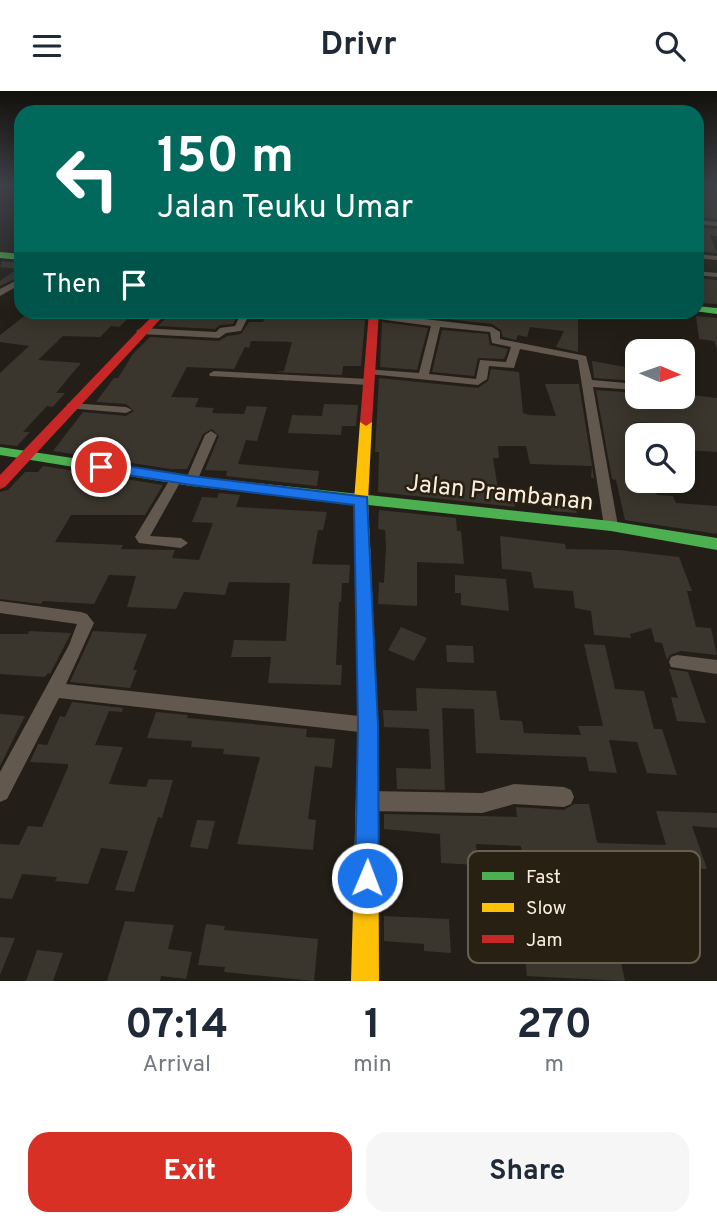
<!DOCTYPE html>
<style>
:root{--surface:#fff;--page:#f6f6f7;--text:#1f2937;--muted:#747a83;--accent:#d93025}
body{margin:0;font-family:Overpass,sans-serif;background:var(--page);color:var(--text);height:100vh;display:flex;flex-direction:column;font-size:26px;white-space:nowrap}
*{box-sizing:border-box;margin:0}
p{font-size:23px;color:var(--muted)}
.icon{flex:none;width:38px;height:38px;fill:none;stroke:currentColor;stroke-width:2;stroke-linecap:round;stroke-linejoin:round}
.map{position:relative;height:890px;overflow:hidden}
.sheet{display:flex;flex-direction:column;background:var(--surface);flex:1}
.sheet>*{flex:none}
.guide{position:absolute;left:14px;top:14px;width:690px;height:214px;border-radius:21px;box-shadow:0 4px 18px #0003;background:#00695c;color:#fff;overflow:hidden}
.needle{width:46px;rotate:92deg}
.fabs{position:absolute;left:625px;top:248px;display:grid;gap:14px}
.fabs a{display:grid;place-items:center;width:70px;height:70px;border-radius:14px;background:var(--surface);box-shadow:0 4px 18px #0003;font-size:35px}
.pin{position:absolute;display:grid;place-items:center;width:60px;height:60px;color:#fff;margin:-30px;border:4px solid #fff;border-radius:50%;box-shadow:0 2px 7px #0007}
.me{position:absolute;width:77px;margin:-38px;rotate:1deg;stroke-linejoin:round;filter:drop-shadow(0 0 5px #0008)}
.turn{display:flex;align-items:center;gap:24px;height:147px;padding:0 28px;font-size:32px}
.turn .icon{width:91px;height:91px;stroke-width:2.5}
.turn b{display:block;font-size:49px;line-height:60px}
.then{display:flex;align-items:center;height:66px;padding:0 28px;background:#0003;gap:14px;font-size:26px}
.eta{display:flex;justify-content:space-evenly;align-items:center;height:119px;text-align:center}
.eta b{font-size:42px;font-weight:700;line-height:49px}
.action{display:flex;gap:14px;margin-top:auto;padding:14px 28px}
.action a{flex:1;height:80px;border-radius:21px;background:var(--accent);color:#fff;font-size:28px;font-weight:700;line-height:80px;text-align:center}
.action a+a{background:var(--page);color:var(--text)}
header{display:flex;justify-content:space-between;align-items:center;height:91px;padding:0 28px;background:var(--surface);font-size:32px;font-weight:700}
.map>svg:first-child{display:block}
.building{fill:#3a362d}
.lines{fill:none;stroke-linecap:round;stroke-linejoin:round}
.street{fill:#63584e;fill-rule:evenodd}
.fast{fill:#4caf50;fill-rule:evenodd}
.slow{fill:#ffc107;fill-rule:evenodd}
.jam{fill:#c62828;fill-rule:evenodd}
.route{fill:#1a73e8;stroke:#114b97;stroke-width:2}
.labels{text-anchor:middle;stroke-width:5;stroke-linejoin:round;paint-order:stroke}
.street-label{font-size:24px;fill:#fbeede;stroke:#282013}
.key{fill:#282013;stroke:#675e50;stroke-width:2}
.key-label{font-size:19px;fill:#fbeede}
</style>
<header><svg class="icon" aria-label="menu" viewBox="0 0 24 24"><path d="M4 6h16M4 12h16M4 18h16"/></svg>Drivr<svg class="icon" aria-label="search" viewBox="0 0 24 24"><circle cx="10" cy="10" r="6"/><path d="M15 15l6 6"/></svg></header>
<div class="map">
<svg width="717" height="890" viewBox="0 0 717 890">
<rect width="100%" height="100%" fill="#231f18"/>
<path class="building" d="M697 95H717V128L696 126V116L700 123Z
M696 136 717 138V145L710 144 717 162 696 160Z
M2 170 21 172V185L0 195V190L17 178 0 176Z
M696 187 717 189V213L697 212Z
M31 220H136L119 236 111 235 100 246 63 245 38 269 81 272 56 302H65L53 316 47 315 23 341H30L17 355 0 353V282L29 255 0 251V244Z
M180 220H239L233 233 220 234 215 238 158 235 168 225H176Z
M268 220H315L316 226 321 228 365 229 361 275H343L342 284 275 281 284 280 292 251 251 250 249 257 245 256 234 278 187 276 171 306 199 307 195 316 214 317 212 322 244 323 247 315 267 316 257 350 246 349 238 373 319 380 317 395 226 385 227 380 205 379 219 345 212 338 203 343 187 378H171L53 360 83 321 126 325 134 320 126 313 96 311 114 287H118L133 263 150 246 219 250 227 245 241 243 249 231H263Z
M450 220 494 224 496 220H578V261L556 256 564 240 530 236 527 246 518 244 516 249 503 246 501 239 492 233 447 228Z
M696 225 717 227V258L714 250 699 248Z
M382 231 428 237 417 279 380 276Z
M442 239 488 243 490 254 508 258 504 268 478 267 474 285 432 281Z
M592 270 625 276 630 289 637 290 594 287Z
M491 278 519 281 523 322 529 324 556 325 545 293H579L594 387H591L592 375 530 373 526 355H498L499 367H493L498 398 542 399 545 412 514 411 515 416 378 401 379 361H375L379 287 478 297 488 290Z
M596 299 637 302V306L692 307 691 304 717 307V361L682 359V345H672L667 333 634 331 638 343 627 342 637 369V390H652L657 404 673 405 676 412 717 415V443L625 429 616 389 612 388Z
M324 313 358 314 356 335H342L341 344 288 342 292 324 322 325Z
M43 375 163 394 145 424H71L55 451 123 454 121 458 175 459 172 467 199 469 213 432 192 431 202 406 217 407 219 402 240 404 236 416 327 421 323 439H318L312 473 350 474 349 492H342L341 511H339L336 574H342L341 594 268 592 271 566H231L234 549 286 550 290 492 229 491 225 504 184 501 176 518 127 516 136 485 109 484 94 513 43 510 41 513 0 508V401L8 399 25 381H38Z
M547 404 573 406 577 422 551 420Z
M379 419 456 427 457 440H461L464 473 417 471V515L378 513 379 491 384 492 386 456 385 439 378 438Z
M500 445 565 453 566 458 619 459 679 466 692 500H687L696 536 711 537 717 564 681 560 670 564 667 569 662 552 655 551 651 537 630 543 631 547 594 544 591 520 575 517 573 500 534 497 531 481 502 478Z
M455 484 506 488 509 520 461 514V502H455Z
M401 536 427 547 414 570 388 559Z
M29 540 71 542 50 583 48 582 45 586 0 583V543H28Z
M93 540 147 543 133 579H137L130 597 70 591Z
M584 553 605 554 615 598 644 600 654 638H662L677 684 647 682 637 651 609 649 617 682 589 680 586 666 476 662 474 618 442 617 445 699 397 698 396 677 431 678 429 638 384 636 383 619 417 620 416 597 496 600 500 629 522 630 524 642 581 644 578 635H603Z
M446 554 473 555 474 572 447 571Z
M669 578 688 581 706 632 677 630 671 606 678 607Z
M72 611 123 617 122 621 109 620 95 654 123 656 109 693 146 696 149 688 173 689 162 727 158 726 134 801 115 799 128 760 101 757 88 793 55 790 57 786 22 783 12 808 0 807V753L19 754 28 735 42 736 68 676V673L30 671 38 653 47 654 60 625 65 626Z
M156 621 188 624 187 627 307 638 306 646 335 648 332 677 315 675 308 728 316 729 313 759 237 753 260 666 223 663 224 658 191 656 192 650 147 647Z
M0 623 25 625 0 675Z
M574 713H589L597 751 599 752 666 754 656 720 717 722V737L692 735 707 778 648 775 649 779H644L651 803 609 801 605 780 580 779 578 766 522 764 521 755 476 753 478 774 441 772 440 743 384 738V723L517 726 516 716 564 719Z
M197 729 215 730 208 758 190 756Z
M384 825 449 828 451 862 424 860V853L384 850Z
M521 828 613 834 625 890 527 885Z
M125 830 174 834 168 858 192 861 186 888 161 885 160 890H107Z
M206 833 225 835 224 839 318 848 314 890 224 881 225 876 198 874Z
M0 846 15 847 0 884Z
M37 859 63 862 53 890H26Z"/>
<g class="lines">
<path class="street" d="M696 129 717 131V135L696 133Z
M696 163 717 165V169L696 167Z
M696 180 717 182V186L696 184Z
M21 187V193L0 205V198Z
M242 220H251L241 240 226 242 219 247 141 243 136 240 141 237 216 241 220 237 235 235Z
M318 220 374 222 492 236 500 241V248L586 265 592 289 637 293V299L593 296 618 435 616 438H606L604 435 578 269 520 258 514 277 489 275 487 288 478 294 369 283 364 280 365 278 419 282 431 235 371 227 321 225 318 224ZM440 236 490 241 492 252 511 256 506 271 480 269 476 288 429 283Z
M214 280 368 288 373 291 368 294 210 285 209 283Z
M71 312 126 316 132 319 126 322 67 317V313Z
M211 340 217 344 197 390 191 394 186 393 185 390 205 344Z
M176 384 182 388 150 445 181 447 188 452 181 457 139 452 135 446 172 385Z
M0 510 81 521 87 523 94 532 66 593 368 626 374 628 377 634 374 640 368 642 59 607 7 708 0 711V681L69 554 77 533 0 522Z
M677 564 717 569V583L671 576 669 571 671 566Z
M514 693 564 696 571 699 574 706 571 713 564 716 514 713 482 722 368 720 361 717 358 710 361 703 368 700 482 702Z"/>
<path class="fast" d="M0 161 21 163V169L0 167Z
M696 215 717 217V223L694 220H696Z
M0 356 191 385 611 430 717 447V459L611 440 191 395 0 364Z"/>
<path class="slow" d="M366 327 372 331 368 410 378 634 379 890H351L358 634 354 410 360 331Z"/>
<path class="jam" d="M157 220H168L5 396 0 398V384Z
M369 220H379L372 331 366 335 360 331Z"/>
</g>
<linearGradient id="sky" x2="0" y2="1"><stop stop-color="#13110d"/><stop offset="0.43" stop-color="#3f4248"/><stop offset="1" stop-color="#3f4248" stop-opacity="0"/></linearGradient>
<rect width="717" height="220" fill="url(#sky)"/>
<path class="route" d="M101 371 191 385 367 406 378 634 379 787 376 796 367 800 358 796 355 787 358 634 354 414 191 394 96 379V372Z"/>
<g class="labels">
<g class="street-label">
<text transform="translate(500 401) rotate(6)" y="8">Jalan Prambanan</text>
</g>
</g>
<rect x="468" y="760" width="232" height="112" rx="10" class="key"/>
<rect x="482" y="781" width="32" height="8" fill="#4caf50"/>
<rect x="482" y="812" width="32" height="9" fill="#ffc107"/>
<rect x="482" y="844" width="32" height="8" fill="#c62828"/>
<g class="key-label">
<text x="526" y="792">Fast</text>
<text x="526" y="823">Slow</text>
<text x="526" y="855">Jam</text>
</g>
</svg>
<div class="fabs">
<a><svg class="needle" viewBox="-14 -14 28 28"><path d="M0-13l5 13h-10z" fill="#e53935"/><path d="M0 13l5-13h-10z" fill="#747a83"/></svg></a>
<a><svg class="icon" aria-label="search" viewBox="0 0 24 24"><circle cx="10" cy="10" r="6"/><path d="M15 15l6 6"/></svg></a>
</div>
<div class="pin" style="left:101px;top:376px;background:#d93025"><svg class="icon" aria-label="arrive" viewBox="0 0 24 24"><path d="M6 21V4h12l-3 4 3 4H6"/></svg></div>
<svg class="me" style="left:367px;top:787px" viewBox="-20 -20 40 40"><circle r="17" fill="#1a73e8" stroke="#fff" stroke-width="3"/><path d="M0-11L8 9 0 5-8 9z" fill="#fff"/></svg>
<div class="guide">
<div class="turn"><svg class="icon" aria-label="left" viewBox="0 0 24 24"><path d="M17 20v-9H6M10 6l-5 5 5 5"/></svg><div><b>150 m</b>Jalan Teuku Umar</div></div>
<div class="then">Then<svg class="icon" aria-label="arrive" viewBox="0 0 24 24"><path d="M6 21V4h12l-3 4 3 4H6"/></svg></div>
</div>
</div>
<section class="sheet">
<div class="eta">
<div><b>07:14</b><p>Arrival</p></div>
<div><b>1</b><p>min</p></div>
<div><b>270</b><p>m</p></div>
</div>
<div class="action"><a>Exit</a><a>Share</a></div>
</section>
